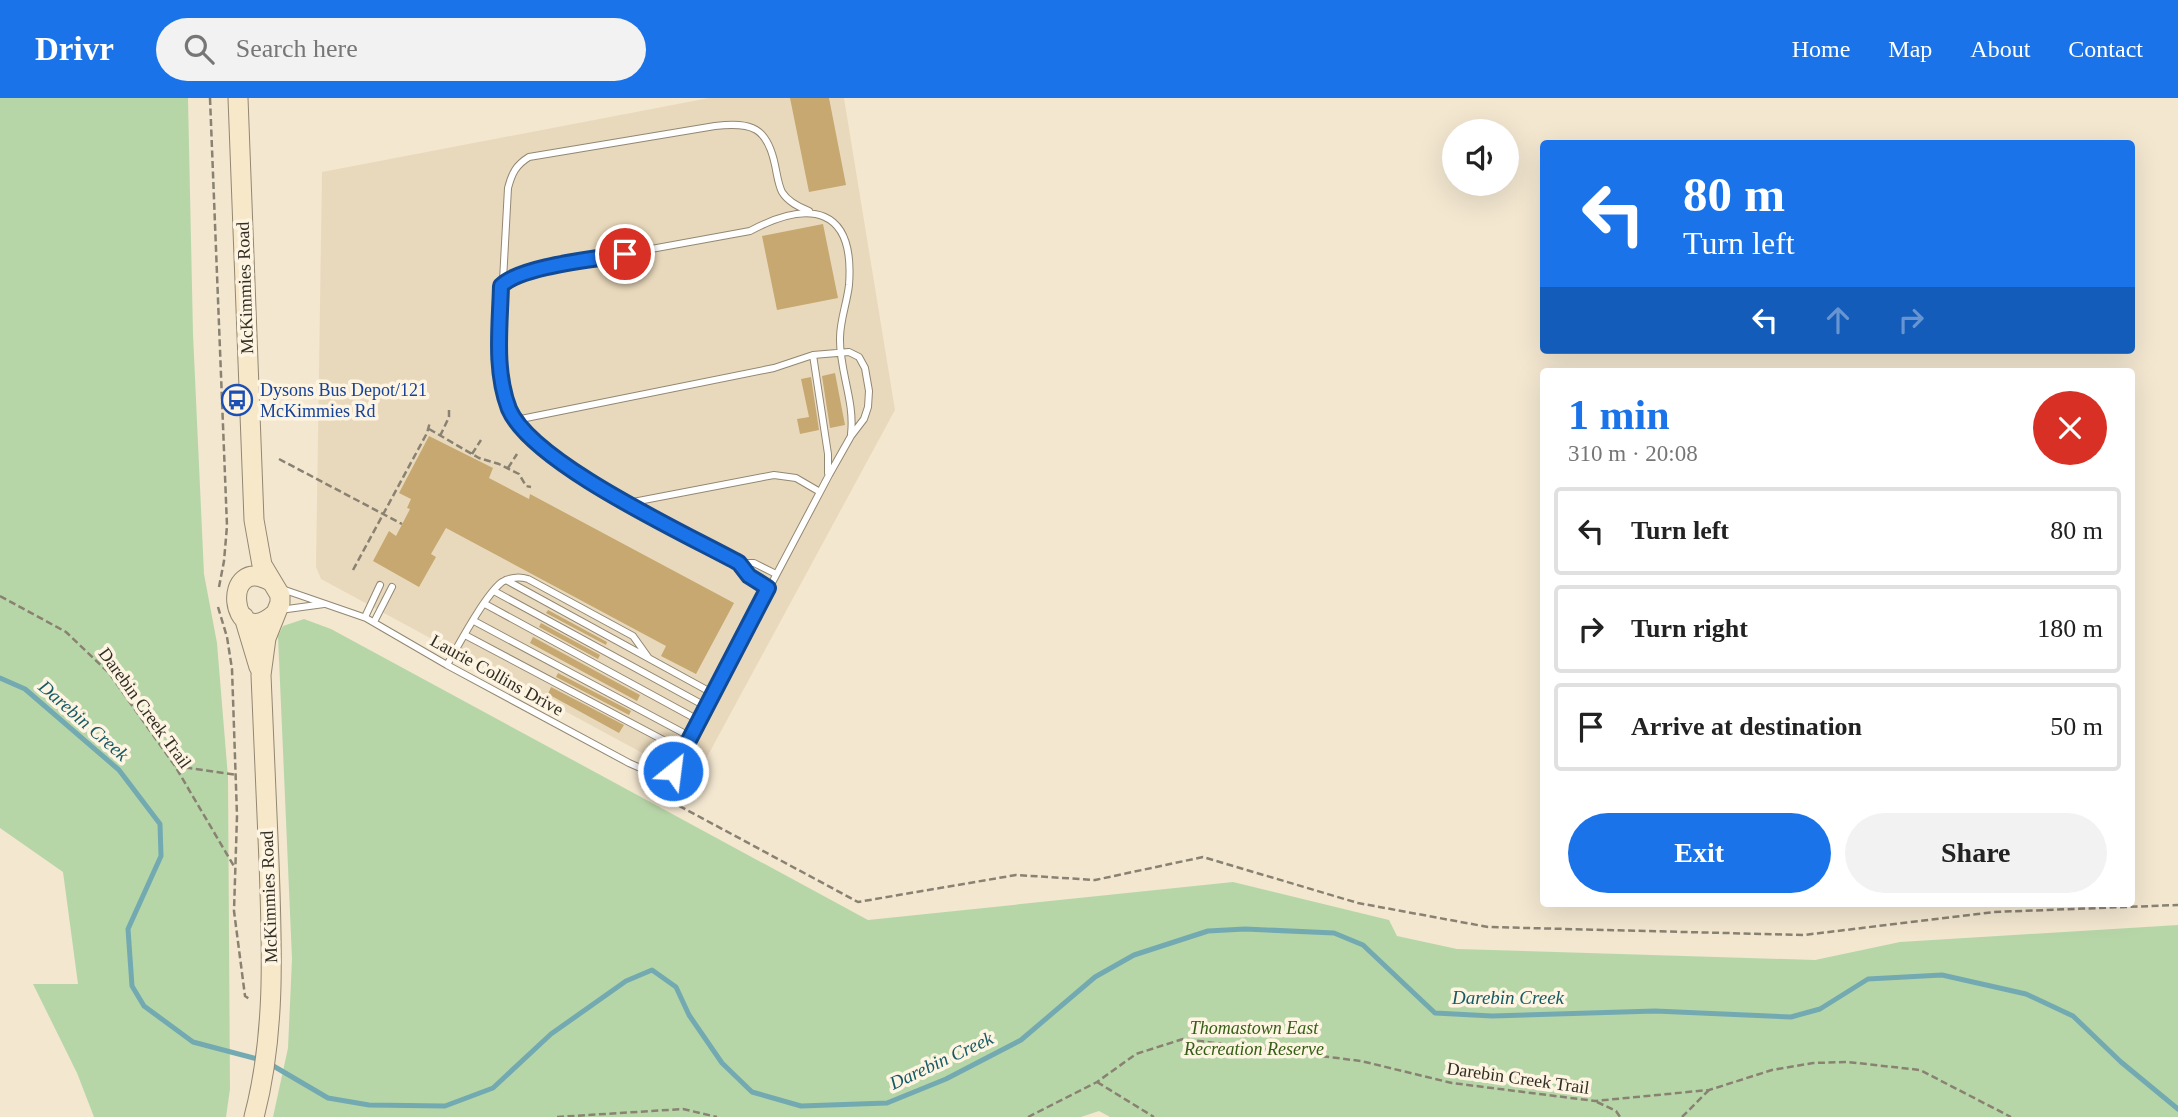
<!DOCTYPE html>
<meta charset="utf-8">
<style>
:root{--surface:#fff;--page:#f2f2f2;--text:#222;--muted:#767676;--line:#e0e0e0;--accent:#1a73e8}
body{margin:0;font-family:Georgia,serif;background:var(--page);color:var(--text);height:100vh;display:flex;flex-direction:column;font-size:26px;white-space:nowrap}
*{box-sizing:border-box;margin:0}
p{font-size:23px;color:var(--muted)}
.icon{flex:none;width:38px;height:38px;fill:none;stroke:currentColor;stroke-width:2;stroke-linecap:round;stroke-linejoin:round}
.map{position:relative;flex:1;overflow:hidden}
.details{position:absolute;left:1540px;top:270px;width:595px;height:539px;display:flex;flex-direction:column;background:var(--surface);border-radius:7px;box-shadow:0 7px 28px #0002}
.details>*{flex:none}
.banner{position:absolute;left:1540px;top:42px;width:595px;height:214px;border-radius:7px;box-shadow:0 7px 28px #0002;background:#1a73e8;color:#fff;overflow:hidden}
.tools{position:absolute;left:1442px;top:21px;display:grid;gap:14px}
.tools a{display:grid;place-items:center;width:77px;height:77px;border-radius:50%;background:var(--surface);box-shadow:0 7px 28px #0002;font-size:35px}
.pin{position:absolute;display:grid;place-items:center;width:60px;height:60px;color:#fff;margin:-30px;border:4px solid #fff;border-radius:50%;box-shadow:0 2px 7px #0007}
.me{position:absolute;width:77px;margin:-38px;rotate:29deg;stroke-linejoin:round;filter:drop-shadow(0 0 5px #0008)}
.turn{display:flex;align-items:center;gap:24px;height:147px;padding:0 28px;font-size:32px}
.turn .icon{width:91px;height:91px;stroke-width:2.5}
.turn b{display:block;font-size:49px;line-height:60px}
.lanes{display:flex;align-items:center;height:66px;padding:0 28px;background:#0003;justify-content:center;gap:35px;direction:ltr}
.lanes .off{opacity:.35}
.round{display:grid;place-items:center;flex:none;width:74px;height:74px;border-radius:37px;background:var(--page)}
.head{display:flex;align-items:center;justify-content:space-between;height:119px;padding:0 28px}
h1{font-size:42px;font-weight:700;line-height:52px;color:var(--accent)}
.button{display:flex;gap:14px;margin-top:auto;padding:14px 28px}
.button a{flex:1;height:80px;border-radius:42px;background:var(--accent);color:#fff;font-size:28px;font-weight:700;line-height:80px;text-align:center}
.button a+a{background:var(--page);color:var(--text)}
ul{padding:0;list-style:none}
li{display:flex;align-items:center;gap:21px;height:88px;margin:0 14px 10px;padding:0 14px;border:4px solid var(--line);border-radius:7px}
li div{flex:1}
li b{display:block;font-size:26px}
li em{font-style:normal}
header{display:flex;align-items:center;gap:42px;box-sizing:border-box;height:98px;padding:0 35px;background:var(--accent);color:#fff}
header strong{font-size:33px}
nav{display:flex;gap:38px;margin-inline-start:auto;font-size:24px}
.search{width:490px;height:63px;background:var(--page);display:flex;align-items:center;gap:18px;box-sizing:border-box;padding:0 24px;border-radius:38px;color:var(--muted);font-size:26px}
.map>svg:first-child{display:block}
.built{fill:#e9d9bc}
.green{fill:#b7d6a8}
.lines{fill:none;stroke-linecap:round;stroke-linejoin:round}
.stream{stroke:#73aab2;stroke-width:5}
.building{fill:#c6a870}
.lane-casing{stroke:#928772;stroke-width:8}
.secondary-casing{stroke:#928772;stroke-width:21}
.path{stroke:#898272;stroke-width:2.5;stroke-dasharray:7 3.5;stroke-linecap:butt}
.lane{stroke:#fff;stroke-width:6}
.secondary{stroke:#f8e8ca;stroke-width:19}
.route-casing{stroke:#114b97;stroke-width:18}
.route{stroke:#1a73e8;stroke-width:12}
.labels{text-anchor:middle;stroke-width:7;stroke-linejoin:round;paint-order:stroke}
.street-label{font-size:18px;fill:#312d24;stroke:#fef4e2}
.transit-label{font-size:18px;fill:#164399;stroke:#fef4e2;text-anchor:start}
.park-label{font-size:18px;font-style:italic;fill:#345e16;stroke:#fef4e2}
.water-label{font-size:19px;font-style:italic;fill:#165a65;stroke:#fef4e2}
</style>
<header>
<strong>Drivr</strong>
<div class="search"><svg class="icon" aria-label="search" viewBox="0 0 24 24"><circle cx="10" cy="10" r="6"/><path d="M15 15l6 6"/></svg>Search here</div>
<nav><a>Home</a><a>Map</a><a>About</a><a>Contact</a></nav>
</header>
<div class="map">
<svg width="2178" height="1019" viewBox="0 0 2178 1019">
<rect width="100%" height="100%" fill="#f3e7d0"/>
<path class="built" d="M709 0H844L895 312 694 683 321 481 316 469 322 74Z"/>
<path class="green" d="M0 0H188L193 236 204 476 217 545 228 679 230 991 226 1019H94L77 975 33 886H78L63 774 0 730Z
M304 521 331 531 868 822 1233 784 1389 822 1397 838 1457 851 1815 862 1900 844 2178 827V1019H1110L1099 1013 1081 1019H273L288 950 292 861 278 538 283 528Z"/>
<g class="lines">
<path class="stream" d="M0 580 25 591 119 672 160 726 161 758 128 831 132 888 144 908 193 944 261 962
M270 966 328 1000 369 1007 445 1008 493 990 551 936 626 883 652 872 676 889 689 917 722 965 752 994 801 1008 887 1005 946 981 1021 942 1095 879 1134 857 1208 833 1245 831 1334 835 1363 847 1435 915 1492 918 1655 913 1791 919 1820 911 1868 881 1942 877 2026 896 2073 918 2121 964 2178 1011"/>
</g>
<path class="building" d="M790 0H829L846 87 809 94Z
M823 126 838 200 777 212 762 138Z
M835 275 845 327 830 330 822 278Z
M811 279 819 332 800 336 797 321 809 319 801 281Z
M429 338 493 370 489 380 529 401 530 396 734 505 696 576 661 558 666 548 446 430 431 456 436 459 419 489 373 463 389 433 396 438 410 411 407 410 411 401 399 395Z
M548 512 607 544 606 547 546 515Z
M541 525 600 557 598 561 539 529Z
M533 539 640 597 637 603 530 545Z
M558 575 631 613 629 617 556 579Z
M551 589 624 627 619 635 548 596Z"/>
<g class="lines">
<g class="lane-casing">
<path id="lane" d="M502 187 508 181 525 174 750 133C810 101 855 109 849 187 847 205 840 222 840 240 839 272 855 303 851 336
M813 257 828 356V375
M628 405 774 377 796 380 820 394
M739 465H754L776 476
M506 482 714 596
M768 490 749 478 739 465C707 448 675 431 644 413 599 389 536 360 511 314 502 297 501 275 499 256L508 90C512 75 516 67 529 59L715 28C752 24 767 29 775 67 777 76 778 86 782 94 788 104 799 109 809 113
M282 491 366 520 447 567 629 665 654 676 673 672 829 377 851 338 864 321 868 309 869 293 865 270 859 259 849 254 813 257 774 270 516 322
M494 493 707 609
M485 506 700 623
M280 512 324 506
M365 519 380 487
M474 523 691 639
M374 524 392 489
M465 537 684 653
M447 567C459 546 485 497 502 484 511 479 519 478 528 481L633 538 648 559"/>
</g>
<g class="secondary-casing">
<path id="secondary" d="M238 0 254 422 262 467 280 497V505L266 540 261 577C264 639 266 702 269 764 272 849 276 936 254 1019
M272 484C220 453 229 556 275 516
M244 519 259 569"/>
</g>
<path class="path" d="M210 0 227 428 224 463 219 489
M429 331 479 360 499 366 519 376 526 388 531 389
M440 338 449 319V311
M472 356 481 342
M279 361 402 426
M508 370 517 356
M353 472 427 335 430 324
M0 498 66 534 109 575 175 668 235 770
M218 509 227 539 232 571 237 718 234 813 245 898 251 902
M175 668 237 677
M657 686 672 704 858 804 1016 777 1095 782 1203 759 1358 805 1488 829 1804 837 1994 814 2178 807
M1097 984 1154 1019
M1597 1004 1616 1013 1620 1019
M557 1019 683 1011 717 1019
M1028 1019 1097 984 1136 956 1183 941 1361 963 1452 985 1595 1003 1709 992 1772 972 1813 965 1848 964 1920 972 2011 1019
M1682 1019 1709 992"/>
<use href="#lane" class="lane"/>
<use href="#secondary" class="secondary"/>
</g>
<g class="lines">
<g class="route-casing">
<path id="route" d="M625 156C596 161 520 168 501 188 500 228 494 272 509 311 532 365 684 435 739 465L749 478 768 490 673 673"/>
</g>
<use href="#route" class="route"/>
</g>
<defs>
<g id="bus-ring" transform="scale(1.575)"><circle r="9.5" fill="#fef4e2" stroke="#1a4fb4" stroke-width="1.5"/><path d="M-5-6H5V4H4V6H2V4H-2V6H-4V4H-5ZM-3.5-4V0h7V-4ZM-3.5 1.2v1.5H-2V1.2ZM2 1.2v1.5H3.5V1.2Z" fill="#1a4fb4"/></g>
</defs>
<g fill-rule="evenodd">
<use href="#bus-ring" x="237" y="302"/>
</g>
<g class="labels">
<g class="street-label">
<text transform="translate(245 190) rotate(-92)" y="6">McKimmies Road</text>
<text transform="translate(497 577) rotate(29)" y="6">Laurie Collins Drive</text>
<text transform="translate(145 610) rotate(54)" y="6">Darebin Creek Trail</text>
<text transform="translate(269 799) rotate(-92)" y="6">McKimmies Road</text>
<text transform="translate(1518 980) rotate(8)" y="6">Darebin Creek Trail</text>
</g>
<g class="transit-label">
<text x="260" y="298">Dysons Bus Depot/121<tspan x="260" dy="21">McKimmies Rd</tspan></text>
</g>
<g class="park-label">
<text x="1254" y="936">Thomastown East<tspan x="1254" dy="21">Recreation Reserve</tspan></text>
</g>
<g class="water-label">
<text transform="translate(84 622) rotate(41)" y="7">Darebin Creek</text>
<text x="1508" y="906">Darebin Creek</text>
<text transform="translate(941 962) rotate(-25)" y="7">Darebin Creek</text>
</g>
</g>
</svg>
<div class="tools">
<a><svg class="icon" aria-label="sound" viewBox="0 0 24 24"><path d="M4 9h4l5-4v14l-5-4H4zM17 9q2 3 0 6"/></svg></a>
</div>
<div class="pin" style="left:625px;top:156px;background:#d93025"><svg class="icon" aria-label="arrive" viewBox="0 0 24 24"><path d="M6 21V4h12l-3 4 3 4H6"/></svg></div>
<svg class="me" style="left:673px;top:673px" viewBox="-20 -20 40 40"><circle r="17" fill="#1a73e8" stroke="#fff" stroke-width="3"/><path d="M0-11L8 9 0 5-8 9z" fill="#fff"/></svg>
<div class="banner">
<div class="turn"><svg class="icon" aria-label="left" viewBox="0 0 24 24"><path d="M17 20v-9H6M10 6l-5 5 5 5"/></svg><div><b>80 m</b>Turn left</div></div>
<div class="lanes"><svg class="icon" aria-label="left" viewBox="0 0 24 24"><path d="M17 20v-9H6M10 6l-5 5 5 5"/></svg><svg class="icon off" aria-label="ahead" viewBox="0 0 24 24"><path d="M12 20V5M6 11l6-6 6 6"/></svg><svg class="icon off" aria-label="right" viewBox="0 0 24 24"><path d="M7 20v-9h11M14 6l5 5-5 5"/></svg></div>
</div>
<section class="details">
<div class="head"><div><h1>1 min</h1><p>310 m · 20:08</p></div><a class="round" style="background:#d93025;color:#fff"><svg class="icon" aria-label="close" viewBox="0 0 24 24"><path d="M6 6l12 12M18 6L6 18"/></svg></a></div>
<ul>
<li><svg class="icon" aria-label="left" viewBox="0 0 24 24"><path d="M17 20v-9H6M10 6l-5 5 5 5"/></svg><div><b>Turn left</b></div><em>80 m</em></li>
<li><svg class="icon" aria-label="right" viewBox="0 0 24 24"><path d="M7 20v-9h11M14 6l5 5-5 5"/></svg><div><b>Turn right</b></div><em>180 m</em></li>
<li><svg class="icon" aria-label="arrive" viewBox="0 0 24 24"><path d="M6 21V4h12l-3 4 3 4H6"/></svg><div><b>Arrive at destination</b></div><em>50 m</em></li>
</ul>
<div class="button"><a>Exit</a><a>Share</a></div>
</section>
</div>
